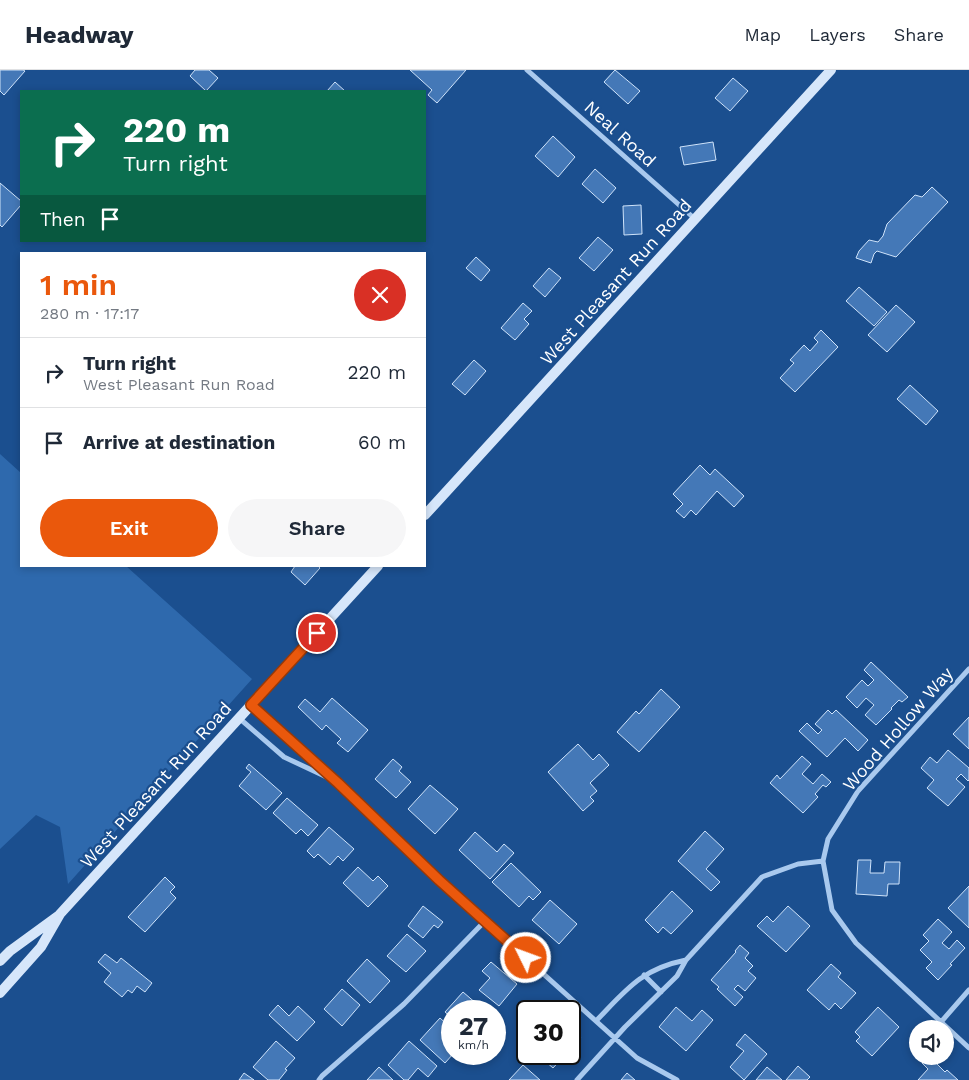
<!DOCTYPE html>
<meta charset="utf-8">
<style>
:root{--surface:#fff;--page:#f6f6f7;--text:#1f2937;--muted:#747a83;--line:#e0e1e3;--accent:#ea580c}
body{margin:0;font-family:"Work Sans",sans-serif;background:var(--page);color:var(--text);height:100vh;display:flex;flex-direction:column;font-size:19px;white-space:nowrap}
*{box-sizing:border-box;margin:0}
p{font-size:16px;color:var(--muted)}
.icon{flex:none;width:28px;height:28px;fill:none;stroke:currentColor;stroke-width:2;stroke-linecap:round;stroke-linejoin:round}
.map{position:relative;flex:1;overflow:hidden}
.panel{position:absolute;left:20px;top:182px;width:406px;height:315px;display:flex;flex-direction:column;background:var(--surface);border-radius:0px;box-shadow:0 2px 8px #0003}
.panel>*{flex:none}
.hud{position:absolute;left:20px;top:20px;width:406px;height:152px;border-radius:0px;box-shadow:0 2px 8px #0003;background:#0b6e4f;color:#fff;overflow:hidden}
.tools{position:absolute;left:909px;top:950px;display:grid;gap:10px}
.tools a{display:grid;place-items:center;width:45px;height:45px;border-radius:50%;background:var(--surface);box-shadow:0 2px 8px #0003;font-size:25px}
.speed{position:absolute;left:441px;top:930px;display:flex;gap:10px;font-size:25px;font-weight:700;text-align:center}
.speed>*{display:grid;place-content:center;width:65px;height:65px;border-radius:50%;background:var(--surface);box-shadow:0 2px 8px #0003;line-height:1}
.speed small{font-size:12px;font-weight:400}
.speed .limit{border:2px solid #111;border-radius:8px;background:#fff;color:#111}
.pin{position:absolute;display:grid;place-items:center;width:42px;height:42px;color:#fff;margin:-21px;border:2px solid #fff;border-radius:50%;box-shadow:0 1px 5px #0007}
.me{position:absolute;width:55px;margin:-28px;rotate:312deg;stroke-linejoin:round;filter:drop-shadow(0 0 4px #0008)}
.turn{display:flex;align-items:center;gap:18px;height:105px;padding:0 20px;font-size:22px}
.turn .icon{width:65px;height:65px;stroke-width:2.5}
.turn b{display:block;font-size:35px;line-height:42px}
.then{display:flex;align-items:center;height:48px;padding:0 20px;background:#0003;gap:10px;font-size:19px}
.round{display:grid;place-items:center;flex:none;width:52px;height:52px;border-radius:26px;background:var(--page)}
.overview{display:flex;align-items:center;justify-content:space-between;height:85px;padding:0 20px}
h1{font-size:30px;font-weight:600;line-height:38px;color:var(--accent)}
.cta{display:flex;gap:10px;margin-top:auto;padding:10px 20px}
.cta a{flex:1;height:58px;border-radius:30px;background:var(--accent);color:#fff;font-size:20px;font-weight:600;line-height:58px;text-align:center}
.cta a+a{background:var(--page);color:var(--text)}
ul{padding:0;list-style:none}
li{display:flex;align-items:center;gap:15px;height:70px;padding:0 20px;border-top:1px solid var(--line)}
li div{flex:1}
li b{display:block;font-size:19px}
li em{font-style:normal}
header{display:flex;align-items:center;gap:30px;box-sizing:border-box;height:70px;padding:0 25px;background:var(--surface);border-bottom:1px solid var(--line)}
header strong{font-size:24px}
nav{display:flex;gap:28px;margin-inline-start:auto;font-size:18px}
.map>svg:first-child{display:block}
.green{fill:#2e69ad}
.building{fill:#4478b7;stroke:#cfe3fa}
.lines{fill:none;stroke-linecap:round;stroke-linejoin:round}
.minor{stroke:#a9c9ee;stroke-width:5}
.secondary{stroke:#d6e6fa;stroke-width:10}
.route-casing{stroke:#983908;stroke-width:12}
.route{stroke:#ea580c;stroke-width:9}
.labels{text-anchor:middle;stroke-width:4.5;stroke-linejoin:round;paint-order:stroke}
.street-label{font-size:18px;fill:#fff;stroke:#1b4f8f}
</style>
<header>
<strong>Headway</strong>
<nav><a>Map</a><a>Layers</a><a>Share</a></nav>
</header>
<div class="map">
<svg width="969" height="1010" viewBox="0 0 969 1010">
<rect width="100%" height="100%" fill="#1b4f8f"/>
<path class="green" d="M0 384 21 403V496H126L252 609 68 814 60 757 36 745 0 779Z"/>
<path class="building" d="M0 0H23L25 1 4 25 0 21Z
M195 0H209L218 8 206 21 190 6Z
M410 0H466L437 33 428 25 432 20Z
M615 0 640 21 628 34 604 12Z
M733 8 748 21 730 41 715 28Z
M335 12 345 21H327Z
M553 66 575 87 558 107 535 86Z
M713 72 716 90 684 95 680 77Z
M595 99 616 118 603 133 582 114Z
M0 113 21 131V135L2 157 0 155Z
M932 117 948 132 896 187 877 181 874 184 871 193 856 188 859 181 869 170 878 172 883 166 887 154 915 125 922 127Z
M641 135 642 164 624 165 623 136Z
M598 167 613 180 594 201 579 188Z
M476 187 490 200 481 211 466 198Z
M549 198 561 208 545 227 533 216Z
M859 217 887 242 874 256 846 231Z
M523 233 532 241 524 249 529 254 515 270 501 258Z
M896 235 915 252 887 282 868 265Z
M821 260 838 277 795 322 780 308 794 293 790 290 804 275 810 281 818 272 814 268Z
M474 290 486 301 465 325 452 314Z
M910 315 938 341 926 355 897 329Z
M700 395 710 405 715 399 744 426 734 437 717 421 696 445 691 440 684 448 676 441 683 434 673 424Z
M295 496H318L320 498 305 515 291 502Z
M871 592 908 627 902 632 899 630 891 638 892 639 876 655 865 645 874 635 866 628 857 638 846 627 862 610 868 616 874 610 864 600Z
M661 619 680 637 639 682 617 662 636 641 639 644Z
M332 628 368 660 348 682 337 673 341 669 326 655 322 660 298 637 305 629 320 642Z
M828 640 832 644 836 640 868 670 858 681 845 668 827 687 799 661 807 653 818 664 822 660 815 654Z
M969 647V679L953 664Z
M578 674 593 690 599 684 609 695 590 713 597 721 590 727 594 731 583 741 548 702Z
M948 680 969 698V710L968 711 961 704 956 709 965 717 948 736 927 718 934 710 921 698 930 687 937 693Z
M802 686 811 694 802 704 813 714 822 704 831 712 826 717 823 715 815 724 818 727 803 743 770 713 777 705 780 709Z
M393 689 402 697 399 701 411 712 396 728 375 709Z
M249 694 282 723 266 740 239 716 251 702 246 698Z
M430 715 458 739 435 764 408 739Z
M287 728 318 755 308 766 301 759 296 764 273 743Z
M329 757 354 779 343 791 338 786 330 795 318 784 314 788 307 781Z
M705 761 724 779 706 799 720 812 711 821 678 791Z
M475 762 497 782 504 774 514 783 490 809 459 780Z
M858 790H871L870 803H884L885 792H900L899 814H888L887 826 856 824Z
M511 793 541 822 533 830 529 826 519 837 492 812Z
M358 797 373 811 378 806 388 816 368 837 343 813Z
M165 807 175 817 170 822 176 828 145 862 128 847Z
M969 816V858L948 838Z
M672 821 693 841 671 864 663 857 658 863 645 850Z
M550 830 577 854 559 874 532 850Z
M423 836 443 852 438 858 434 855 423 868 408 856Z
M788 836 810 856 786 882 757 856 767 846 773 852Z
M938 849 952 862 942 873 949 879 957 870 965 878 950 894 952 895 938 910 926 898 932 892 920 880 929 871 923 865Z
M407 864 426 881 406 902 387 886Z
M740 875 749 883 745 888 753 896 748 901 756 908 745 921 738 915 734 919 743 927 735 936 717 919 719 917 711 910 736 882 735 881Z
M105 884 117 893 121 888 152 913 145 922 137 916 132 923 128 920 122 927 104 912 111 903 98 892Z
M367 889 390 911 370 933 347 911Z
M491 892 517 914 499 936 479 920 490 908 482 901Z
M831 894 841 903 838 907 856 923 841 939 835 933 829 940 807 920Z
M342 919 360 935 342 956 324 939Z
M463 922 485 941H452V948L445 942Z
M278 935 289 946 298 936 315 952 297 971 269 945Z
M676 937 692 951 702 940 713 950 686 981 659 957Z
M878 937 899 957 872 986 856 971 860 967 855 962Z
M440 948 452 959 453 984 445 993 420 970Z
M570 957 581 967 570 979Z
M528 962V976L521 970Z
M745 964 767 984 744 1010 730 997 744 981 736 975Z
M276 971 295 988 285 999 287 1000 279 1010H268L253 997Z
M409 971 437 996 428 1007 418 998 408 1010H404L388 995Z
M537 984H566L553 998Z
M928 986H933L937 990 935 992 945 1002 947 1000 958 1010H918L928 999 922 993Z
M523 995 540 1010H509Z
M798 996 810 1007 807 1010H786Z
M379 997 393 1010H367Z
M767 997 782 1010H756Z
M244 1003 254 1010H239Z
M627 1003 635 1010H621Z"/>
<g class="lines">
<path class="minor" d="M527 0 695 149
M969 599 858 721 828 769 823 791 832 840 856 873 969 978
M251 635 338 713 439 810 637 988 677 1010
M239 648 284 687 333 710
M686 890 762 807 798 794 823 791
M644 905 661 922
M941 952 969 920
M319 1010 322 1006 404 934 485 851
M577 1010 625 957 677 906 686 890C641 899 626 920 596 951"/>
<path class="secondary" d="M425 445 831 0
M0 891 10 881 58 846
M0 923 41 877 60 844 378 496"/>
</g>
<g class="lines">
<g class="route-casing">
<path id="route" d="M317 563 251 635 338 713 439 810 526 888"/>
</g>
<use href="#route" class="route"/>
</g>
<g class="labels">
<g class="street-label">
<text transform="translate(620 64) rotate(42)" y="6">Neal Road</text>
<text transform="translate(616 212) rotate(-48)" y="6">West Pleasant Run Road</text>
<text transform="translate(898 659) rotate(-49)" y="6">Wood Hollow Way</text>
<text transform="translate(156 715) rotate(-48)" y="6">West Pleasant Run Road</text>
</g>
</g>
</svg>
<div class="tools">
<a><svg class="icon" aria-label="sound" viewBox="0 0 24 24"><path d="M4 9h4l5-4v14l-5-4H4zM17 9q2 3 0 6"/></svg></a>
</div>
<div class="speed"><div>27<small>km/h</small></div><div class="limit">30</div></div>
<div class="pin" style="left:317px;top:563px;background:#d93025"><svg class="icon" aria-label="arrive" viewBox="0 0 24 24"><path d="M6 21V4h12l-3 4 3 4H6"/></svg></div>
<svg class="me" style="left:526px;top:888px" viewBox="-20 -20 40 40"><circle r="17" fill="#ea580c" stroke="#fff" stroke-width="3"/><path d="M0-11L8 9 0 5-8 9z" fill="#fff"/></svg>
<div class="hud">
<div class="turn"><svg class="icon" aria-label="right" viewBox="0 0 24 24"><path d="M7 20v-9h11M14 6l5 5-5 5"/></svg><div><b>220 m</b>Turn right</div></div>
<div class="then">Then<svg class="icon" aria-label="arrive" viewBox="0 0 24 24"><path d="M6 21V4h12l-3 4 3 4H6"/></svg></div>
</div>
<section class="panel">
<div class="overview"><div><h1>1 min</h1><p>280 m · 17:17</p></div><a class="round" style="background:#d93025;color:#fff"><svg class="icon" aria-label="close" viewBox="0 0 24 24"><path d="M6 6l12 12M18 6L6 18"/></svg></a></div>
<ul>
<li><svg class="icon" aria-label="right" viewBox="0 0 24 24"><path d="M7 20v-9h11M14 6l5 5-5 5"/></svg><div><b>Turn right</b><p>West Pleasant Run Road</p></div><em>220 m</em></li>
<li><svg class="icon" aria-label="arrive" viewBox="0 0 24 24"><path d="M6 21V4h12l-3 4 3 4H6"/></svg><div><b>Arrive at destination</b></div><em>60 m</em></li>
</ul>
<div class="cta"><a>Exit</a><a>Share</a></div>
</section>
</div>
